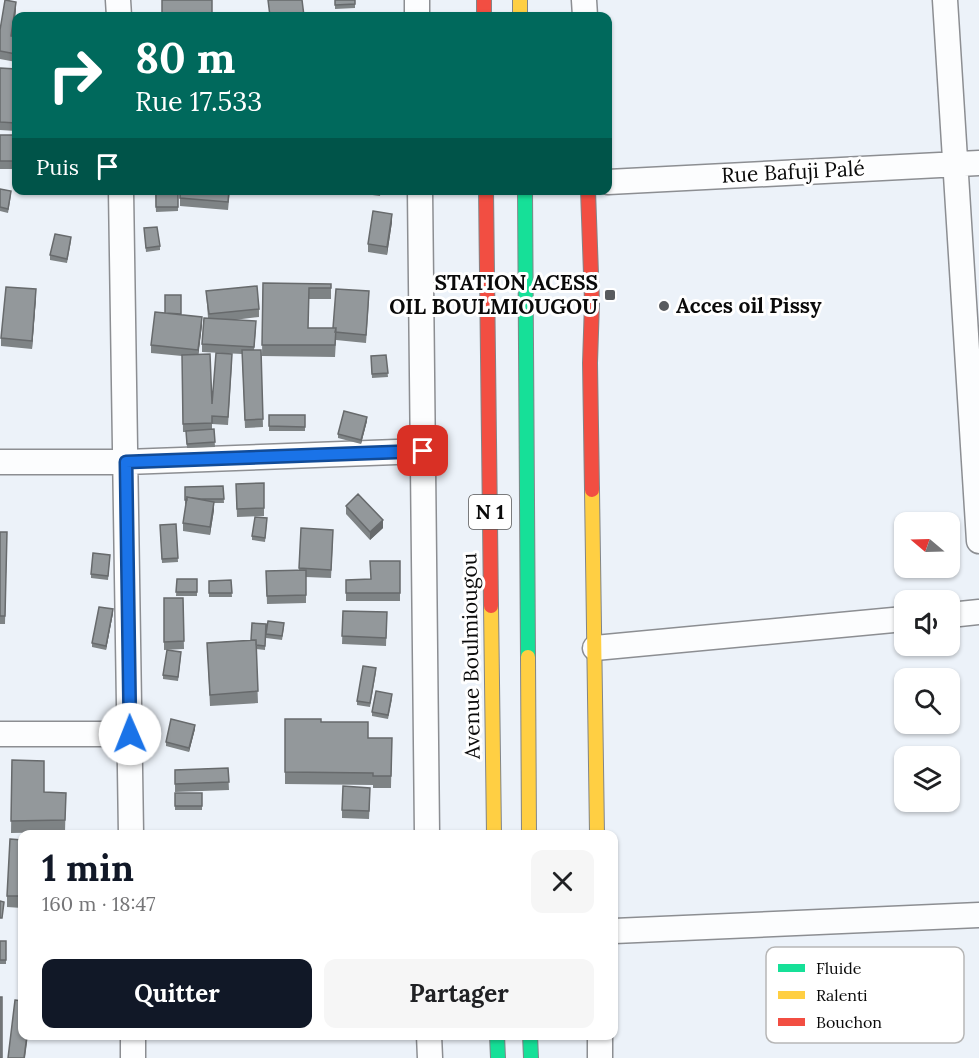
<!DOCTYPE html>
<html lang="fr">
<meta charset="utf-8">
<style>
:root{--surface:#fff;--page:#f6f6f6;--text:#202124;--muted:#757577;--accent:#111827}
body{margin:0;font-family:Lora,serif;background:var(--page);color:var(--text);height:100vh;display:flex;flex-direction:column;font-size:22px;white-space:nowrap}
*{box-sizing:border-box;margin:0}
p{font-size:20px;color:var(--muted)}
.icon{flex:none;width:33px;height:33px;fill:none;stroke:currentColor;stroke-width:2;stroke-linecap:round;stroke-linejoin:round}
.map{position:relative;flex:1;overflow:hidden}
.drawer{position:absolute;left:18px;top:830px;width:600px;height:210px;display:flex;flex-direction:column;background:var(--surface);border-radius:12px;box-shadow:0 2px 4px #0004}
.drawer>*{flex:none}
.guide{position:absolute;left:12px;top:12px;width:600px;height:183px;border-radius:12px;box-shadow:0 2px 4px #0004;background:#00695c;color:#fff;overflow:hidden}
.needle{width:39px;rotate:289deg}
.buttons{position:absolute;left:894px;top:512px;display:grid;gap:12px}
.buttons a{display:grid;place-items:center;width:66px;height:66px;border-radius:12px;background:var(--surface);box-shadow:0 2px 4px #0004;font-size:30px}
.pin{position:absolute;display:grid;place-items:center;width:51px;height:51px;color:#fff;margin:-26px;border-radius:12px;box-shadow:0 3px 9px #0006}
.me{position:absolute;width:66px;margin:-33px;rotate:359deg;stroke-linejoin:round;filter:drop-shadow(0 0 4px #0008)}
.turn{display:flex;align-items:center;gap:21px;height:126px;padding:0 24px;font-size:27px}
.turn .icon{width:78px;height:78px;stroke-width:2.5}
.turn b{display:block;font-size:42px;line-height:51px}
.then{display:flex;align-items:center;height:57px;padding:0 24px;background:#0003;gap:12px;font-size:22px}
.round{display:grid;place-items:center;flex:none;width:63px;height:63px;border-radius:12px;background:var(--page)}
.summary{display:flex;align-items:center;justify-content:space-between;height:102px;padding:0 24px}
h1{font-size:36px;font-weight:700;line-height:45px;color:var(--accent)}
.action{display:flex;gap:12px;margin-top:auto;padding:12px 24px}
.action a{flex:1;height:69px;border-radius:12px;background:var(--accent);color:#fff;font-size:24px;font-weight:700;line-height:69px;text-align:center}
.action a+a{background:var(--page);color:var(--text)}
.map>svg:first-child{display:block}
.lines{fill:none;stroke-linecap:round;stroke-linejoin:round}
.street-casing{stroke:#8c8e92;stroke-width:27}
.fast-casing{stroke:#828588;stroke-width:16}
.slow-casing{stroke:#828588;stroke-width:16}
.jam-casing{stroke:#828588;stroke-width:16}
.street{stroke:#fcfdfe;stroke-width:24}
.fast{stroke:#16e098;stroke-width:14}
.slow{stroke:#ffcf43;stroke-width:14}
.jam{stroke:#f24e42;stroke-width:14}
.wall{fill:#7e8385}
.shaded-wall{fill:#676a6c}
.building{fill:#93989b;stroke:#676a6c;stroke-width:1.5}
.route-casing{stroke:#114b97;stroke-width:15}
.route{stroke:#1a73e8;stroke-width:10}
.poi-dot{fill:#595b5e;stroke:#fff;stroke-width:2}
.labels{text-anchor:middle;stroke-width:6;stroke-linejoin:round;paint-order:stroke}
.shield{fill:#fff;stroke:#545454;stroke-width:1.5}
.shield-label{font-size:20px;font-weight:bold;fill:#0a0a0a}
.street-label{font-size:21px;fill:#0a0a0a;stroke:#fff}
.poi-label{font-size:21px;font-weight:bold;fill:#0a0a0a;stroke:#fff;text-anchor:end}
.key{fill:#fff;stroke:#b6b6b6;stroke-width:1.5}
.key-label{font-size:16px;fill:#0a0a0a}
</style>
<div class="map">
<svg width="979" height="1058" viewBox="0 0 979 1058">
<rect width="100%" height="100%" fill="#ecf2f9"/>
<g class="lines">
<g class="street-casing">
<path id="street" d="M118 0 119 16
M417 0V16
M584 0 585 16
M945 0 979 541
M608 182 979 163
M121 190 131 834
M420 190 427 834
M0 462H126L423 451
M950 615 979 612
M595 648 904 619
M0 734H130
M614 931 979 915
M133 1035V1058
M429 1035 430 1058
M600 1035V1058"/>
</g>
<g class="fast-casing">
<path id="fast" d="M525 190 528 657
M497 1035 498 1058
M530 1035 531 1058"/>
</g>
<g class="slow-casing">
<path id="slow" d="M520 0V16
M592 490 597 834
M491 606 494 834
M528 657 529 834"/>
</g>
<g class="jam-casing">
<path id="jam" d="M484 0V16
M486 190 491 606
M588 190 592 302 590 363 592 490"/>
</g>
<use href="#street" class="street"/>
<use href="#fast" class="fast"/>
<use href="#slow" class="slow"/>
<use href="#jam" class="jam"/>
</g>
<path class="wall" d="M335 0H355V8L335 9Z
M16 10 13 36 16 37V62L0 59V30Z
M0 68 16 69V131L0 130Z
M0 135H16V169H0Z
M0 189 11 195 8 213 0 211Z
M155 190H178V211L156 212Z
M180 190H230L228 210 180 206Z
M365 190H381L380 196 365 194Z
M392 222 387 255 368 252V244Z
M144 228 160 246V250L146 252Z
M71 241 67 263 50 260V255Z
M263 283 331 284V299H309L308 328H333L369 300 366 343 336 340 335 357 262 356Z
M206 291 259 309V317L234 320 256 329 254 350H261L263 427 245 428 242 354 202 352V344L208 318Z
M36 297 32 349 1 346V338Z
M181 315 202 325 198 355 212 404 232 363 228 425 212 424V429H214L215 447 187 448 186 432H183L182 356 151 353V345Z
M386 355 388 377 372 378 371 356Z
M269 415H305V431H269Z
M367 421 361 444 338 438V434Z
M264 483V516L237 517 236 484Z
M223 486 224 503H214V510L210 535 183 531V523L186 504H185V487Z
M346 506 383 528 370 540 346 514Z
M267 522 265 542 252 540V536Z
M176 524 178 562 162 563 160 525Z
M301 528 333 538 331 578 306 577V603L267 604 266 571 299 570Z
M0 532H7L5 624H0Z
M110 555 108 580 91 578V574Z
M400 561V601H346V580L370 579Z
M177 579H197V596H176Z
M231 580 232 597H209V581Z
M164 598H183L184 649 164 650Z
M343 611 387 612 386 646 342 644Z
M113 613 106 650 92 647V643Z
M266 624 265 650 256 649 258 703 210 706 207 643 251 640Z
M284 627 282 640 266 638V634Z
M181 656 178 681 163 679V675Z
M376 672 370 707 357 705V701Z
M392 699 388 719 372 716V712Z
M285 719 321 722 368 738H392L391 788H373V785L285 784Z
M195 729 189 752 166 746V742Z
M12 760 44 792 66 793 65 832 11 833Z
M228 768 229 790 175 792V770Z
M175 793H202V810H175Z
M370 796 369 819 342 818V810Z
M22 840V908L7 907V896Z
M0 941H6V964H0Z"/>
<path class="shaded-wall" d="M16 2V10L11 44V36Z
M392 214V222L387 255V247Z
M36 289V297L32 349V341Z
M202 317V325L198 358V350Z
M367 417V421L361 444V440Z
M214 502V510L210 535V527Z
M383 520V528L370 540V532Z
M113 609V613L106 650V646Z
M195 725V729L189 752V748Z
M27 1035H28L25 1058H24Z"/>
<path class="building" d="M5 0 16 2 11 36 16 37V54L0 51V30Z
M162 0H212V16H162Z
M268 0H302L304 16H270Z
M335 0H355V4L335 5Z
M0 68 16 69V123L0 122Z
M0 135H16V161H0Z
M0 189 11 191 8 209 0 207Z
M156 190H178V207H156Z
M180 190H229L228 202 180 198Z
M373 211 392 214 387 247 368 244Z
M157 227 160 246 146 248 144 228Z
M55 234 71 237 67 259 50 255Z
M263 283 331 284V288H309L308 328H336L335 345H262Z
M257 286 259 309 209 314 206 291Z
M6 287 36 289 32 341 1 338Z
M336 289 369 291 366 335 335 332 336 328H333Z
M165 295H181V314L165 313Z
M155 312 202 317 198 350 151 345Z
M204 318 256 321 254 347 202 344Z
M242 350H261L263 419 245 420Z
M216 353 232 354 228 417 212 416V423L183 424 182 355 210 354 212 404Z
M386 355 388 373 372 374 371 356Z
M344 411 367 417 361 440 338 434Z
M269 415H305V427L269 426Z
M214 429 215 442 187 444 186 431Z
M264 483V508L237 509 236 484Z
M223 486 224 499H201L187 497V500H185V487Z
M358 494 383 520 370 532 346 506Z
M187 497 214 502 210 527 183 523Z
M255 517 267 518 265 538 252 536Z
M176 524 178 558 162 559 160 525Z
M301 528 333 530 331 570 299 568Z
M0 532H7L5 616H0Z
M93 553 110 555 108 576 91 574Z
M370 561H400V593H346V580L371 579Z
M306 570V595L267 596 266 571Z
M177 579H197V592H176Z
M231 580 232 593H209V581Z
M164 598H183L184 641 164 642Z
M99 607 113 609 106 646 92 643Z
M343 611 387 612 386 638 342 636Z
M268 621 284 623 282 636 266 634Z
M252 623 266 624 265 646 256 645V640H251Z
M256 640 258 691 210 695 207 643Z
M167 650 181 652 178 677 163 675Z
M363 666 376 668 370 703 357 701Z
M376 691 392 694 388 715 372 712Z
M171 719 195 725 189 748 166 742Z
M285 719H321V722H368V738H392L391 776H373V773L285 772Z
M12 760 44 761V792L66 793 65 820 11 821Z
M228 768 229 782 175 784V770Z
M343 786 370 788 369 811 342 810Z
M175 793H202V806H175Z
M10 839 22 840V896H7Z
M0 901 4 902 2 918H0Z
M0 941H6V960H0Z
M0 997H2V1058H0Z
M15 1000 22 1001V1035H27L24 1058H8Z"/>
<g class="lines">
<g class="route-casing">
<path id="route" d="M130 734 126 462 423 451"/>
</g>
<use href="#route" class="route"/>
</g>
<g class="poi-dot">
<rect x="604" y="289" width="12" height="12" rx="3"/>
<circle cx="664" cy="306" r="6"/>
</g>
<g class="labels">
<rect class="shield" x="469" y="495" width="42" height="34" rx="4.5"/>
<g class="shield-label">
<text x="490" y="519">N 1</text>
</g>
<g class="street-label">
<text transform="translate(793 172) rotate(-3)" y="7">Rue Bafuji Palé</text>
<text transform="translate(471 656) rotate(-91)" y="7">Avenue Boulmiougou</text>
</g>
<g class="poi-label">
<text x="598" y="290">STATION ACESS<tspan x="598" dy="24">OIL BOULMIOUGOU</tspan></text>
<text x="676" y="313" text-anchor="start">Acces oil Pissy</text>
</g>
</g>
<rect x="766" y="947" width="198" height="96" rx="9" class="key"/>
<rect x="778" y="964" width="27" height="8" fill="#16e098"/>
<rect x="778" y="991" width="27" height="8" fill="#ffcf43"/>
<rect x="778" y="1018" width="27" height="8" fill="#f24e42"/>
<g class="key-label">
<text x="816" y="974">Fluide</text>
<text x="816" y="1001">Ralenti</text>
<text x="816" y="1028">Bouchon</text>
</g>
</svg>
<div class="buttons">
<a><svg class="needle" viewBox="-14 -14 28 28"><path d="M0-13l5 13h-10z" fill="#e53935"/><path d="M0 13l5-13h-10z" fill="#757577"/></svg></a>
<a><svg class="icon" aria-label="sound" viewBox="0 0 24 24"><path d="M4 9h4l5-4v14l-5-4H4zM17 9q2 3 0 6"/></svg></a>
<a><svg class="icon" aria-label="search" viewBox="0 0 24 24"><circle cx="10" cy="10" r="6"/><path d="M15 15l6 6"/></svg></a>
<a><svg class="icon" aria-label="layers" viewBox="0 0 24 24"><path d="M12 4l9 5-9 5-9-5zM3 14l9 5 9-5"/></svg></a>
</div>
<div class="pin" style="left:423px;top:451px;background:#d93025"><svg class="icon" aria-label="arrive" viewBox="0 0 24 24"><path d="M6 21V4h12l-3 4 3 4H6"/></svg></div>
<svg class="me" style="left:130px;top:734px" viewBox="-20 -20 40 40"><circle r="19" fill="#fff"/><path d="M0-13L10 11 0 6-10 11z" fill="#1a73e8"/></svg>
<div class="guide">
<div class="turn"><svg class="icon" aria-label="right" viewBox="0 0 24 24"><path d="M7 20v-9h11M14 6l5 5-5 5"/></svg><div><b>80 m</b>Rue 17.533</div></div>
<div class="then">Puis<svg class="icon" aria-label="arrive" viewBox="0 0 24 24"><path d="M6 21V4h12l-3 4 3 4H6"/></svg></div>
</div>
<section class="drawer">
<div class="summary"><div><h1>1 min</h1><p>160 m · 18:47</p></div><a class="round"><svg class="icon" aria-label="close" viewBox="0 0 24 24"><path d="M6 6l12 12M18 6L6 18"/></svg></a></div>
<div class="action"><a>Quitter</a><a>Partager</a></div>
</section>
</div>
